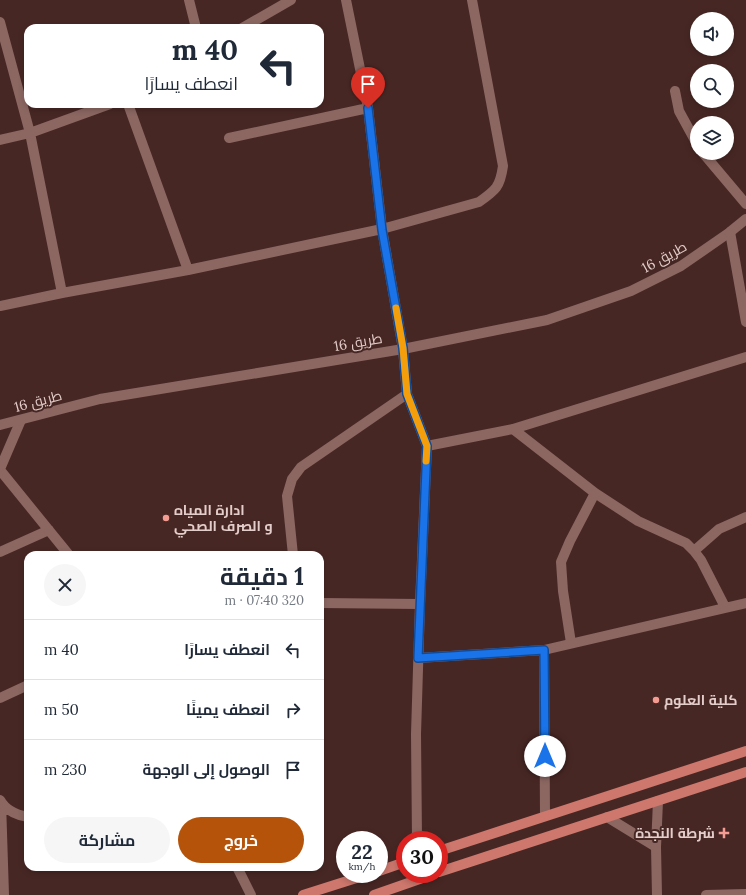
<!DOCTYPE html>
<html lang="ar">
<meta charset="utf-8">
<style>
:root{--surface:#fff;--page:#f6f6f7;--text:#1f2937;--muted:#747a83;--line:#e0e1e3;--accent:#b45309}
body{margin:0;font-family:Lora,Cairo,serif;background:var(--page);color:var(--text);direction:rtl;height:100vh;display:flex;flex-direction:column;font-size:15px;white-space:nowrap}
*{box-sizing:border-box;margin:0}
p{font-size:13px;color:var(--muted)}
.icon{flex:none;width:22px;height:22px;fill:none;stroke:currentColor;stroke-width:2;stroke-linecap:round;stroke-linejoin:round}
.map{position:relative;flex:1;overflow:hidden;direction:ltr}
.panel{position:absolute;left:24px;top:551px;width:300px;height:320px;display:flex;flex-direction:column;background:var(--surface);border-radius:12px;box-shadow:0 2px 6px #0003;direction:rtl}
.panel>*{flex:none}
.top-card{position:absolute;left:24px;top:24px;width:300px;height:84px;border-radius:12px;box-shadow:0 2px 6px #0003;direction:rtl;background:#fff;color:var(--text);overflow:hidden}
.tools{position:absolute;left:690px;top:12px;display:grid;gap:8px}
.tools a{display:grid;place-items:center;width:44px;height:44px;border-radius:50%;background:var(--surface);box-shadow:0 2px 6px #0003;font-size:20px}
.speed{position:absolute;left:336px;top:831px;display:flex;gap:8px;font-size:20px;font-weight:700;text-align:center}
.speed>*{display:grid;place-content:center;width:52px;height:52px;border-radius:50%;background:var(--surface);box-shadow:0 2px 6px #0003;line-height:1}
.speed small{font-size:10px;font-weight:400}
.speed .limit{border:6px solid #d22;background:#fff;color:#111}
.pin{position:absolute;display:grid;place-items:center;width:34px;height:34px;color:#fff;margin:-41px -17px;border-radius:50% 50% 50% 0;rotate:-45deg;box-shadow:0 0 4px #0007}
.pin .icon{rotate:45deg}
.me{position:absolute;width:44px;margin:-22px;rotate:0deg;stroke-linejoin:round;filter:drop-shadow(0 0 3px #0008)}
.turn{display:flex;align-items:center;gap:14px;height:84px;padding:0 20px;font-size:18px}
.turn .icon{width:52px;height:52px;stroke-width:2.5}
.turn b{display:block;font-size:28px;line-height:34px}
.round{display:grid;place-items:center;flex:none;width:42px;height:42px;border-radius:21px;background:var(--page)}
.summary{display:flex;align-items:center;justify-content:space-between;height:68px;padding:0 20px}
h1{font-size:24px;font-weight:700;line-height:30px}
.primary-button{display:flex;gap:8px;margin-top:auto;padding:8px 20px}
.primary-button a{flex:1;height:46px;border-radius:24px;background:var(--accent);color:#fff;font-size:16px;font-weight:700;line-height:46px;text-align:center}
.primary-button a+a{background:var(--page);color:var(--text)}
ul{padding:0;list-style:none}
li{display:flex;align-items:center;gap:12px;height:60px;padding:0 20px;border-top:1px solid var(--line)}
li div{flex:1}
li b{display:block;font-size:15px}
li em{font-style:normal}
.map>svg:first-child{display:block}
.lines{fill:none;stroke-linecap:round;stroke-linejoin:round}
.street{stroke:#8c6762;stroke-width:10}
.secondary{stroke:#8c6762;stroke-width:10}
.primary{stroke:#cd776d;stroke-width:10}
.route-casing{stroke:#114b97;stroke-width:10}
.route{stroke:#1a73e8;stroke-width:7}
.slow{stroke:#f59e0b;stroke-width:7}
.poi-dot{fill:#f59c92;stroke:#472724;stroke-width:1.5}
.labels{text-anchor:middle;stroke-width:4;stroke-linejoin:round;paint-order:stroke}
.street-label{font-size:14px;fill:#e4cecb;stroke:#472724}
.poi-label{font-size:14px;font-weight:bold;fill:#e4cecb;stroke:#472724;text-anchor:start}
</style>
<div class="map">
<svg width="746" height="895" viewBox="0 0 746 895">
<rect width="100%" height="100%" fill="#472724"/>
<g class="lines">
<path class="street" d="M189 0 196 28
M346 0 368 108 382 229 403 349 407 394 427 446 420 604
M0 22 30 133 62 293
M242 28 291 0
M675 91 679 111 697 144
M128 104 188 270
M229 138 368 108
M0 140 30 133 110 104
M703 153 746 204
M730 232 746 322
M0 306 62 293 188 270 382 229 479 202C496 190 500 187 503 166L472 0
M513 429 595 493 638 521 686 543 694 551 701 560 725 607
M427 446 513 429 746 357
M0 469 21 420
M0 470 69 555
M694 551 719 529 746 517
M0 552 49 530
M293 555 287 496 292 479 301 467 407 394
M320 603 420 604 416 734 417 840
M571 643 563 591 561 562 570 541 595 493
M544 650 545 816
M418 658 544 650 746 603
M0 698 28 685
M0 800C6 811 16 815 28 817
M1 802 4 895
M607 817 656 847
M237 867 251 895
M657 895 656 847 658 801
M706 895 746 894"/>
<path class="secondary" d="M0 425 100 399 403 349 547 320 631 291 681 266 730 232 746 219"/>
<path class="primary" d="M439 851 746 751
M379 871 405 862
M439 872 746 772
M303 895 369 874
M374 895 434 874"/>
</g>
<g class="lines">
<g class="route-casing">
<path id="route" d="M368 108 382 230 403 348 407 394 427 446 418 658 544 650 545 756"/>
</g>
<use href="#route" class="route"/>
<path class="slow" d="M396 308 403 348 407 394 427 446 426 461"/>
</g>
<g class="poi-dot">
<circle cx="166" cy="518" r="4"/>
<circle cx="656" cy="700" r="4"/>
<path d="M722 827h4v4h4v4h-4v4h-4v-4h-4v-4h4z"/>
</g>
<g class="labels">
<g class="street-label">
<text transform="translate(664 257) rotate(-29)" y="5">طريق 16</text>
<text transform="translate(358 342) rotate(-10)" y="5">طريق 16</text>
<text transform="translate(38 401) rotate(-15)" y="5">طريق 16</text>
</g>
<g class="poi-label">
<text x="174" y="515">ادارة المياه<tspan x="174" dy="16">و الصرف الصحي</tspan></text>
<text x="664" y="705">كلية العلوم</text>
<text x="715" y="838" text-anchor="end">شرطة النجدة</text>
</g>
</g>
</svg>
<div class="tools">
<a><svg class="icon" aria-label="sound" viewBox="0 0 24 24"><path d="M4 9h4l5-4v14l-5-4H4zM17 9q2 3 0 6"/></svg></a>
<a><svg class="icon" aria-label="search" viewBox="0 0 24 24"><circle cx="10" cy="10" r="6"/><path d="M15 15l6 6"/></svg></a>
<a><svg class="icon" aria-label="layers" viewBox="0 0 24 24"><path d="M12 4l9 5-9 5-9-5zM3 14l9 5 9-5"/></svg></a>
</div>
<div class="speed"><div>22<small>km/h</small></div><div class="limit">30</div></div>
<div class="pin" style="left:368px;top:108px;background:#d93025"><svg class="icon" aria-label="arrive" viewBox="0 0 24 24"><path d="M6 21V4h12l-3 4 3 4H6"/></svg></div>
<svg class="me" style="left:545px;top:756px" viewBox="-20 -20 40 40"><circle r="19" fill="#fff"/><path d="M0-13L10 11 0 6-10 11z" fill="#1a73e8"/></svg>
<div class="top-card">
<div class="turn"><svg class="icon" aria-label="left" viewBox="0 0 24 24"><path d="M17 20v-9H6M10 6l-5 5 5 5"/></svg><div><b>40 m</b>انعطف يسارًا</div></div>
</div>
<section class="panel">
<div class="summary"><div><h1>1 دقيقة</h1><p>320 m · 07:40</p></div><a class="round"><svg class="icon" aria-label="close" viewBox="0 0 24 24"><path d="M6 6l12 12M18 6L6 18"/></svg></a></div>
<ul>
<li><svg class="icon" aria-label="left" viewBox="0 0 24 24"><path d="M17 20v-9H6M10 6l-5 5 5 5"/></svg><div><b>انعطف يسارًا</b></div><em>40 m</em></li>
<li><svg class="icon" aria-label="right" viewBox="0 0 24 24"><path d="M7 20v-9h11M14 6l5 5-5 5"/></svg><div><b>انعطف يمينًا</b></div><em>50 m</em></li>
<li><svg class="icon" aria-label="arrive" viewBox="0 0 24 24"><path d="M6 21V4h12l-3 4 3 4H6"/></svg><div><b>الوصول إلى الوجهة</b></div><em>230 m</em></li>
</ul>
<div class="primary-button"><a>خروج</a><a>مشاركة</a></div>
</section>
</div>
